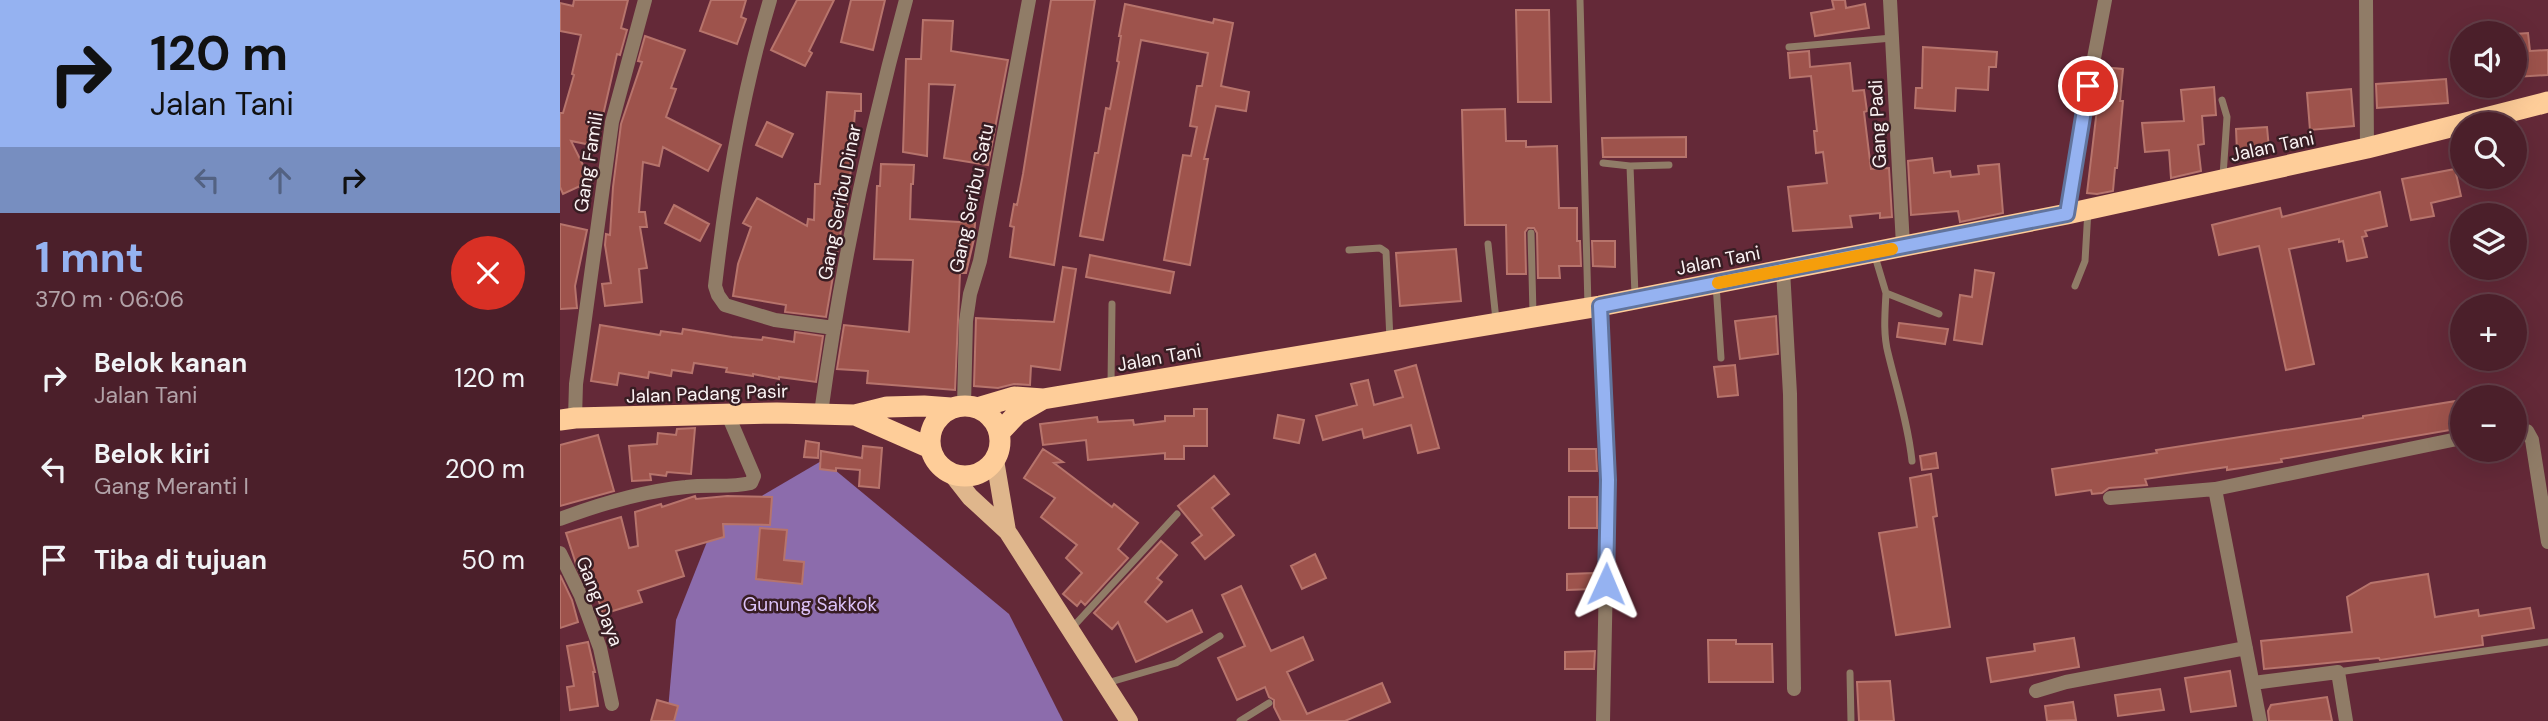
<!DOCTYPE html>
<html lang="id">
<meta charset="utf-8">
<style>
:root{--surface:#4b1f2a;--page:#522732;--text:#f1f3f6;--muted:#b2a2a8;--line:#623d47;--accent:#95b2f1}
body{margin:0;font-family:"DM Sans",sans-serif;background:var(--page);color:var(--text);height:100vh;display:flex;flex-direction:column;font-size:26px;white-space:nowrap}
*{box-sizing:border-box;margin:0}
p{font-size:23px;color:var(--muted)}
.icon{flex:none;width:38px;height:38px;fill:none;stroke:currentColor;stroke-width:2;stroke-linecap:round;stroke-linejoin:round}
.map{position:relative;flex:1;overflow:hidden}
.details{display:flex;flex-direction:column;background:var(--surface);width:560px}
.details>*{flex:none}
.top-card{background:#95b2f1;color:#111;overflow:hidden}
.buttons{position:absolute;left:1890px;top:21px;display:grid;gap:14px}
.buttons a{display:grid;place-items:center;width:77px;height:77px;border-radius:50%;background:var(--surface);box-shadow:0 7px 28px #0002,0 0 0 2px var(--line);font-size:35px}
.pin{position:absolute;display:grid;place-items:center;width:60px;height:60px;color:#fff;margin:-30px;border:4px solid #fff;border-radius:50%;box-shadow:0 2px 7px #0007}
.me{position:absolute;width:77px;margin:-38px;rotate:1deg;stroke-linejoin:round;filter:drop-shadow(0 0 5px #0008)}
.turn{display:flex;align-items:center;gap:24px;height:147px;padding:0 35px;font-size:32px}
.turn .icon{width:91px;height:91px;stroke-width:2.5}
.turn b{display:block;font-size:49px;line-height:60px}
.lanes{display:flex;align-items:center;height:66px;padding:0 35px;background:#0003;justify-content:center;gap:35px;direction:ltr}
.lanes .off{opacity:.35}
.round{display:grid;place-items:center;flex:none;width:74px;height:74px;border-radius:37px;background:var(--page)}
.summary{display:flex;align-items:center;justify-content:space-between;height:119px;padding:0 35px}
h1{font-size:42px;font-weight:700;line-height:52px;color:var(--accent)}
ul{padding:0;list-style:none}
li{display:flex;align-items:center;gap:21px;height:91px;padding:0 35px}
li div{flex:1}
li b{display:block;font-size:26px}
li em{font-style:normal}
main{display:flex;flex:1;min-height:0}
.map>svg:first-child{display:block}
.forest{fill:#8c6cac}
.building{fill:#9e534c;stroke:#b7746c;stroke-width:2}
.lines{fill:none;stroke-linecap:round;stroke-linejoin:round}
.lane{stroke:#907c67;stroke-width:7}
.street{stroke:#907c67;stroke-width:14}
.primary{stroke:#dfb68c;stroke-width:18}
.highway{stroke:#fecd99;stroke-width:21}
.route-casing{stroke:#61749d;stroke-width:18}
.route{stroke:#95b2f1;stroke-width:12}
.slow{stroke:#f59e0b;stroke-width:12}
.labels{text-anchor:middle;stroke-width:5;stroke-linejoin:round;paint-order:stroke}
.street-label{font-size:19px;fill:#faf2f3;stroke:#381d23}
.park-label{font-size:19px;fill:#dcc2f8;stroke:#381d23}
</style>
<main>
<section class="details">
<div class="top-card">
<div class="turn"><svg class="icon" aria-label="right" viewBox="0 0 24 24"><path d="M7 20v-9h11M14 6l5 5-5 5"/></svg><div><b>120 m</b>Jalan Tani</div></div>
<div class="lanes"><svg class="icon off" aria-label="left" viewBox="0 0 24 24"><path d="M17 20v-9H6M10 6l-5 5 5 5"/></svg><svg class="icon off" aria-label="ahead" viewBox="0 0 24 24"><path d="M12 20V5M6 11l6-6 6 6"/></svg><svg class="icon" aria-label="right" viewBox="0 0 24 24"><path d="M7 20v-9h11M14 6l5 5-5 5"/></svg></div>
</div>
<div class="summary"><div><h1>1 mnt</h1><p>370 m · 06:06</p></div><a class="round" style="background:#d93025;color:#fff"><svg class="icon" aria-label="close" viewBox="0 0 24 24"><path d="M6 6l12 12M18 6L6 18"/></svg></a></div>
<ul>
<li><svg class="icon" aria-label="right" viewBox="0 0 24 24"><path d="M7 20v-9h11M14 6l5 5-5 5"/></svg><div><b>Belok kanan</b><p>Jalan Tani</p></div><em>120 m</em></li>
<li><svg class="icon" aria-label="left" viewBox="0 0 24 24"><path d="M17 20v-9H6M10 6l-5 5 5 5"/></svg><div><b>Belok kiri</b><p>Gang Meranti I</p></div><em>200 m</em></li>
<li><svg class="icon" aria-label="arrive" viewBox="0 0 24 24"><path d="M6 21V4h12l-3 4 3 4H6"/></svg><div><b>Tiba di tujuan</b></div><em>50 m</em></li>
</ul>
</section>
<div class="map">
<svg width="1988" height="721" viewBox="0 0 1988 721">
<rect width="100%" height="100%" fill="#642938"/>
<path class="forest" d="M263 460 449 614 503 721H107L116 620 154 524Z"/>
<path class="building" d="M14 0H68L61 28 67 30 60 55 57 54 36 146 11 141 31 181 3 194 0 187V113H3L14 75 12 74 21 35 0 31V3L13 6Z
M151 0H186L181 17 186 19 177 44 140 31Z
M237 0H274L249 51 252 53 245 66 211 50Z
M291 0H325L313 50 281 42Z
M491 0H535L494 265 450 257 454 227 450 226 454 204 457 205 463 174Z
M1272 0H1285L1286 8 1305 4 1309 28 1255 36 1251 13 1274 9Z
M565 4 653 23 654 19 673 23 661 86 689 92 686 111 656 106 644 159H648L630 265 604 260 623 155 631 156 637 127 630 126 637 86H642L648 53 581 40 543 240 520 236 535 153H538L546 108 550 109 559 62 557 61 561 36H559Z
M956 10H989L991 102H958Z
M363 20 393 21 391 51 448 60 428 165 384 158 395 85 369 84 367 156 343 152 346 59H361Z
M1968 33 1970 51 1988 50V75L1955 77V34Z
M85 36 125 50 111 88 116 89 106 117 161 145 148 171 103 147 99 166 83 162 79 212H85L87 227H80L87 268 79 269 82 302 45 306 42 284 51 283 45 245 46 234 50 235 53 187 61 124 82 62 78 61Z
M1363 47 1437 52 1436 67H1429L1428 90 1396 88 1395 111 1355 108 1356 88H1362Z
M1249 51 1250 67 1290 63 1293 91 1304 90 1307 111 1304 112 1311 169 1329 168 1332 217 1320 218V213L1290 216 1292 227 1233 231 1228 187 1267 183 1263 152 1256 153 1254 131H1257L1251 76 1230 78 1228 53Z
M1542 67 1563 69 1560 101H1563L1557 168H1555L1553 191 1537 194 1527 193Z
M1886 79 1888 103 1817 108 1816 84Z
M1654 87 1656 115 1642 116 1644 144 1638 145 1641 171 1611 178 1609 150 1585 152 1582 123 1624 121 1621 90Z
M1791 89 1794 126 1750 130 1747 93Z
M267 92 301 94V111H295L290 181H288L287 206 285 207 266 317 225 312 226 305 173 296 178 264 191 227 183 223 197 198 247 226 248 219 254 220 255 184H260Z
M945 109 946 141H966V147L997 146 999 208H1017V241H1020L1021 266H999L1000 278H978L977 233 974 228H968L965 232 966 274H947L946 225H905L902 110Z
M207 122 233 134 222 157 196 145Z
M1707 127 1709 149 1677 152 1676 129Z
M1126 137V157H1043L1042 138Z
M1372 158 1374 173 1390 171 1391 177 1419 174 1418 166 1439 164 1443 213 1400 222 1398 211 1351 215 1348 161Z
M321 164 354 165 353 184H351L350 219 415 223 414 239 406 273H400L395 390 307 383 308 371 277 369 284 325 349 332 353 260 314 259 317 186H320Z
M1895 169 1901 196 1871 203 1874 216 1851 220 1842 179Z
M1820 192 1827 226 1805 231 1807 236 1802 237 1807 257 1787 261 1783 241 1779 242V239L1729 249 1754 364 1726 370 1699 246 1659 255 1652 225 1720 208 1722 217Z
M114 205 149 224 140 241 105 223Z
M0 224 27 230 15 286 17 308 0 309Z
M1032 241H1055V267L1033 266Z
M896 249 901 301 840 306 836 253Z
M530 255 614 272 610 293 526 277Z
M503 267 516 269 500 370 471 366 470 385 454 384 438 388 414 386 416 318 494 322Z
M1415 270 1434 273 1422 344 1394 340 1400 295 1412 297Z
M1216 316 1218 354 1180 359 1175 321Z
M1339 323 1388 329 1385 344 1337 337Z
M40 325 100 335 101 331 122 334 123 329 172 337 202 340 203 337 234 342 235 332 263 336 256 382 219 377V379L193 374V376L166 372 167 368 134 363 132 373 112 370 111 376 89 372 88 378 59 373 57 385 31 381Z
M856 365 879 448 858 453 851 425 804 438 802 429 763 440 756 416 797 405 791 384 808 380 814 405 843 397 835 371Z
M1175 365 1178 395 1158 397 1154 367Z
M1902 400V428L1721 459 1722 462 1667 470V467L1585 479 1587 485 1549 488 1542 493 1532 494 1531 490 1496 495 1492 469 1597 453 1596 450 1803 418V416Z
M634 409H647V446H624V459H605V453L528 460 526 440 483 445 480 424 537 417 538 422 573 420 574 425 605 421V416H634Z
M718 415 744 420 739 443 714 438Z
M135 428 131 474 107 472 106 476 90 474 91 480 72 481 69 446 97 444 98 433 116 435 117 429Z
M38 435 54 491 0 506V445Z
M246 441 259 443 258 458 244 457Z
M303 446 322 448 319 488 299 486 300 470 276 468V471L260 469 261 451 302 458Z
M483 449 503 462 494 463 552 507 554 504 578 523 558 549 568 558 525 605 521 601 517 606 503 594 522 573 506 558 517 545 481 517 495 498 464 478Z
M1009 449H1036L1037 471H1009Z
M1376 453 1378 468 1362 470 1360 456Z
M1371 474 1377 516 1373 517 1390 627 1336 635 1319 533 1357 527 1350 478Z
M654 476 669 494 652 508 674 535 645 559 632 543 642 535 618 506Z
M135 496 136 499 167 496 212 497 210 525 163 524 164 537 116 551 124 576 78 591 82 602 43 614 33 583 26 585 17 567 6 533 61 517 69 548 78 546 75 512 101 504 102 507Z
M1009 497H1037V528H1009Z
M200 528 227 530 224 560 244 562 242 584 196 579Z
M601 541 617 555 597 578 602 582 585 602 607 622 632 610 642 632 576 662 558 622 552 629 534 613Z
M755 554 766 578 742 589 731 566Z
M1034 573V589L1007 590V574Z
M1868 574 1875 617 1918 610 1919 616 1970 608 1974 628 1922 636 1923 645 1820 660 1819 658 1704 669 1701 641 1792 632 1787 597 1811 583Z
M0 575 12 600 18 622 0 628Z
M681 586 711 651 743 637 753 660 727 672 747 714 822 683 830 702 785 721H721L714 707V700L709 697 705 687 677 700 658 658 685 646 662 595Z
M1514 638 1519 667 1431 682 1427 658 1475 651 1474 644Z
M1148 640H1176V644H1212L1213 682H1149Z
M28 642 35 672H33L38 706 10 710 7 687 14 686 7 646Z
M1035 651 1034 669H1005V652Z
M1670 671 1676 706 1631 712 1625 678Z
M1330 681 1334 721H1299L1297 682Z
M1600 689 1604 710 1558 716 1555 695Z
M1767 697 1772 721H1709L1708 711 1711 705Z
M97 700 118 706 114 721H91Z
M1513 702 1516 720 1487 721 1485 706Z"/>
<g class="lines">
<path class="lane" d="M1020 0 1028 307
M1229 47 1332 38
M1662 100 1667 117 1663 176
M1043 163 1070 166
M971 233 973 314
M928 244 936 320
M789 250 820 248 826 252 830 340
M1314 253 1326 293 1379 314
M1156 284 1161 358
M1515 286 1525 261 1528 210
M1326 293C1325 313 1323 334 1328 353 1337 390 1348 424 1352 461
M1075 295 1070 166 1109 165
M551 384 552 304
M511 629 617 514
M1778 672 1988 642
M1290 673 1291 721
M547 683 616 663 660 636
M680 721 709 703"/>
<path class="street" d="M210 0C182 93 166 189 155 286L158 295 165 305 215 320 274 328
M1330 0 1343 246
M1806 0 1807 148
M1507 214 1520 132 1545 0
M1223 270 1230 394 1234 689
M1040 306 1048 480 1043 721
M404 406 406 321 410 294 420 261 469 0
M261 413C280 274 309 135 346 0
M15 418 16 384 52 122 85 0
M1955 428 1967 431 1972 440 1988 542
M1550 498 1655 489
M0 519C40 504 84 491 126 487 148 484 170 488 191 483L194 476 168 415
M0 553 21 596 40 648 52 704
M1693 683 1778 672 1786 721
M1476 691 1506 682 1686 648
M1700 721 1655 489 1902 438"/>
<path class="primary" d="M435 460 447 531
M392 474 410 497 447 531 569 721"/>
<path class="highway" d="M1902 124 1988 102
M370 441a35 35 0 1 1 70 0a35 35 0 1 1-70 0Z
M417 408 454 397 483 399 1040 306 1507 214 1807 148 1902 124
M295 415 370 448
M0 420 15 418 217 413 295 415 327 407 364 406 391 408
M439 433 457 414 483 399"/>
</g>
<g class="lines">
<g class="route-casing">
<path id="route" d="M1046 584 1048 480 1040 306 1507 214 1528 86"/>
</g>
<use href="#route" class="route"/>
<path class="slow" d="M1158 283 1332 249"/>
</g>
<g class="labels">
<g class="street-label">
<text transform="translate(1317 124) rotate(-93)" y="7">Gang Padi</text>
<text transform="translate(1712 146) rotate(-12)" y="7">Jalan Tani</text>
<text transform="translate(28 162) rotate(-81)" y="7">Gang Famili</text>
<text transform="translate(411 198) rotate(-78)" y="7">Gang Seribu Satu</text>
<text transform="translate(279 202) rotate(-79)" y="7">Gang Seribu Dinar</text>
<text transform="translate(1158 260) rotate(-11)" y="7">Jalan Tani</text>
<text transform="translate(599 357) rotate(-10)" y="7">Jalan Tani</text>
<text transform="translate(147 393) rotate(-2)" y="7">Jalan Padang Pasir</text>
<text transform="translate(40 601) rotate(68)" y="7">Gang Daya</text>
</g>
<g class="park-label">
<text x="250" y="611">Gunung Sakkok</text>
</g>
</g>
</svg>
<div class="buttons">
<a><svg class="icon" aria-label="sound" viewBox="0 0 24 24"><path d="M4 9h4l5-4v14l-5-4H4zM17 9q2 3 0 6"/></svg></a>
<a><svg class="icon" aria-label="search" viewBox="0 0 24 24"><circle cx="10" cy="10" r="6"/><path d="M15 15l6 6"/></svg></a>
<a><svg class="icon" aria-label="layers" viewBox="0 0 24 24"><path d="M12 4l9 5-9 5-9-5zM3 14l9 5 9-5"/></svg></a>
<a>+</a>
<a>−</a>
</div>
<div class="pin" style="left:1528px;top:86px;background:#d93025"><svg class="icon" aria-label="arrive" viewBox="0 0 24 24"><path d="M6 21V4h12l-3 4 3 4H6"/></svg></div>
<svg class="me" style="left:1046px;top:584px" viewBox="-20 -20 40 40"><path d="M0-17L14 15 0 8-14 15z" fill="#95b2f1" stroke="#fff" stroke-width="4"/></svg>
</div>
</main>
